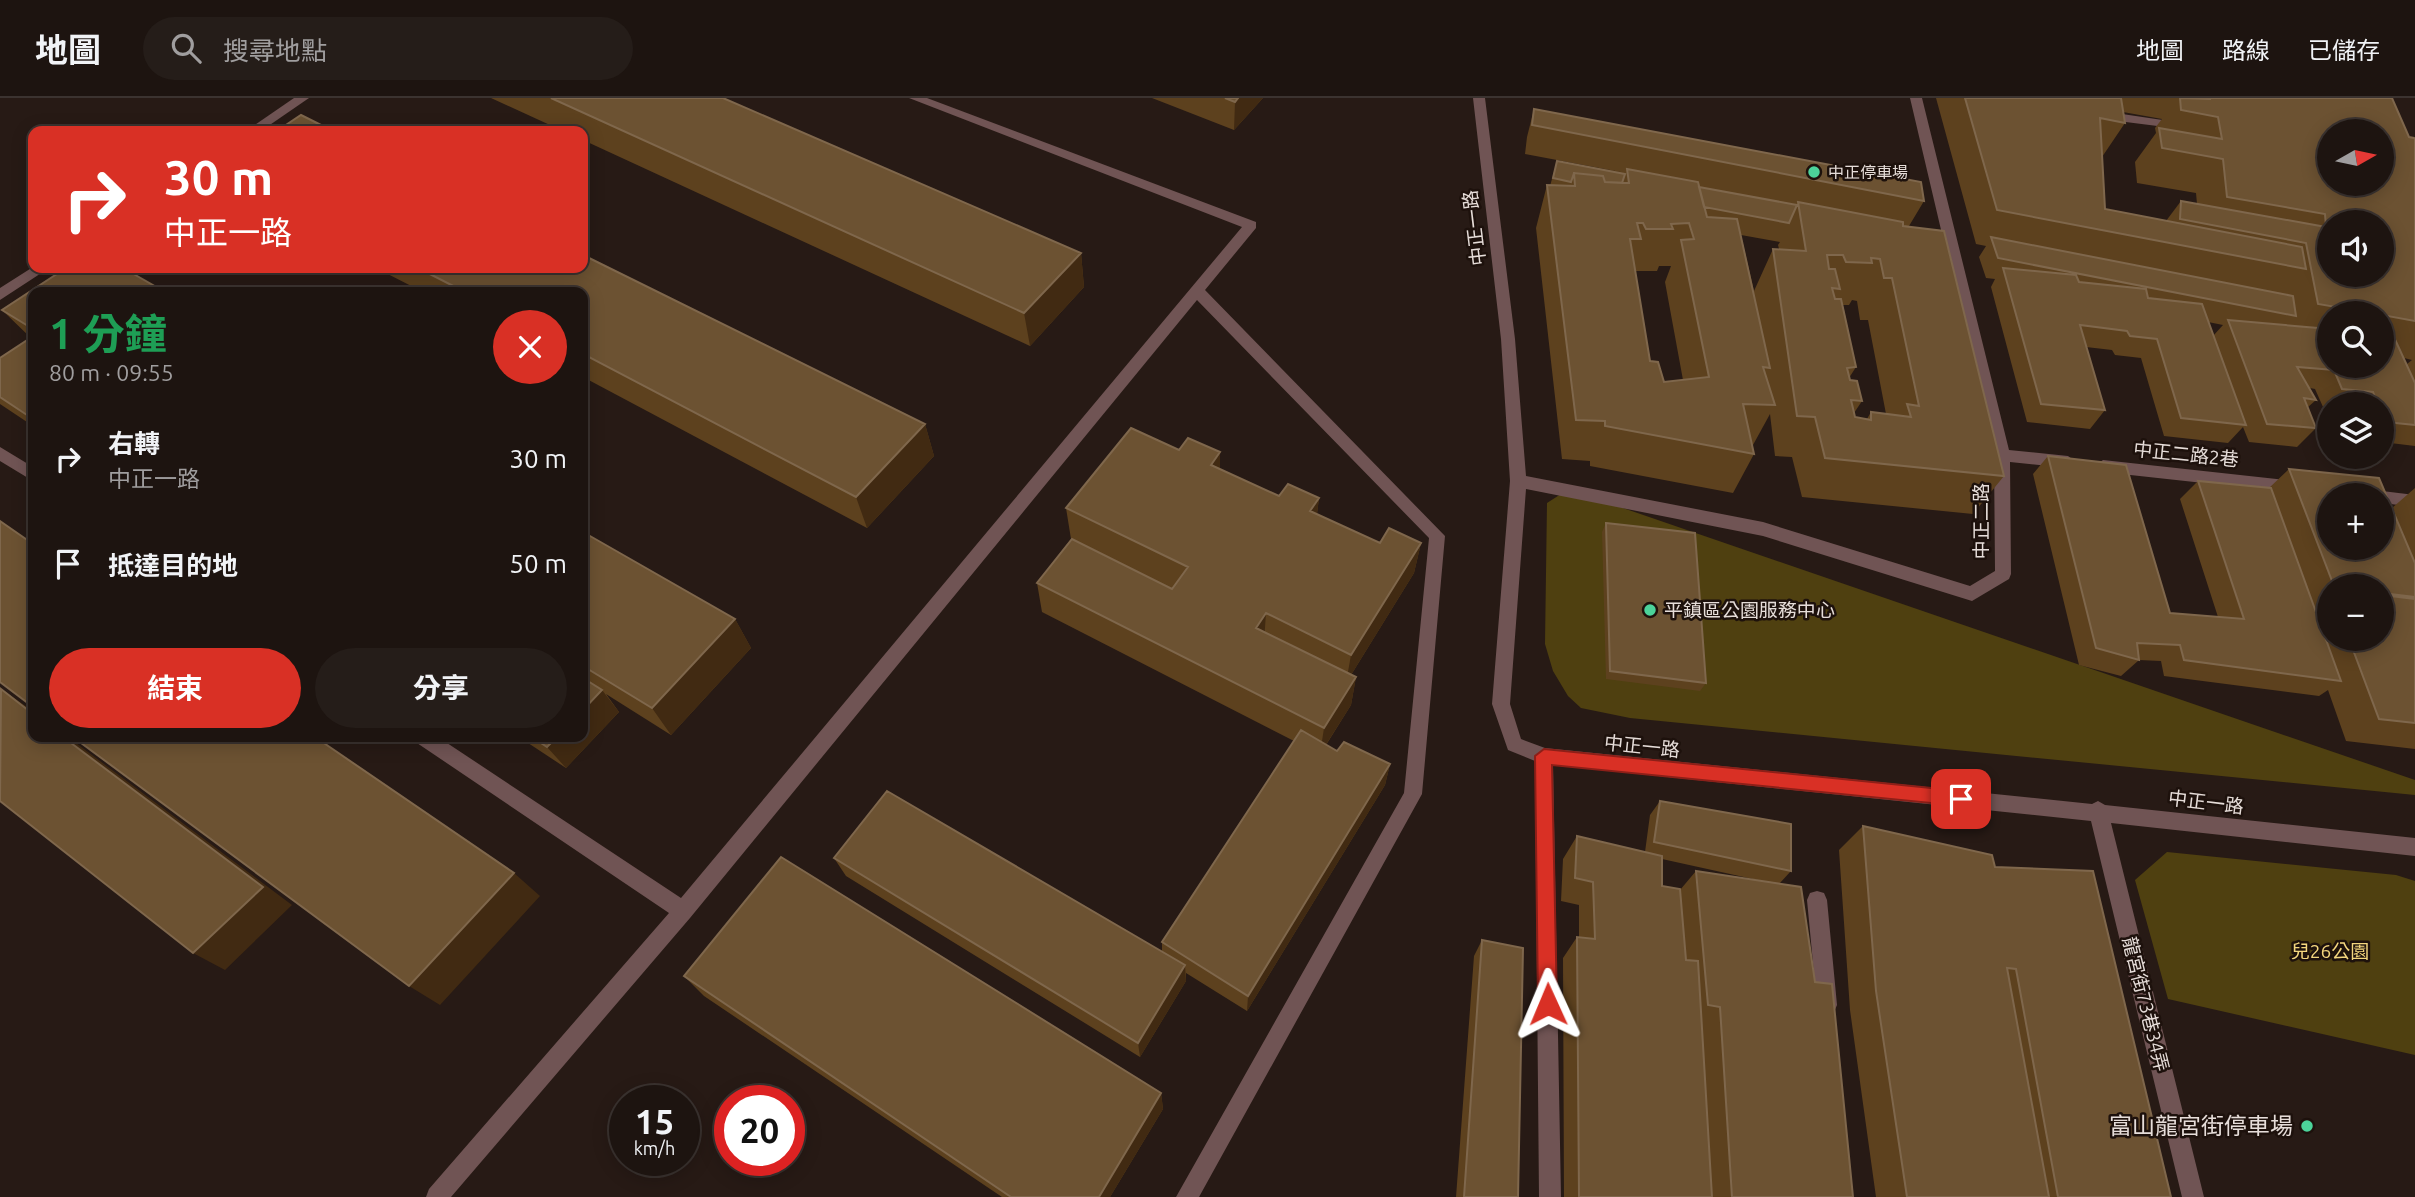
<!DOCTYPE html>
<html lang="zh-TW">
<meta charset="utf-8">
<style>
:root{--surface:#1d1410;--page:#251d19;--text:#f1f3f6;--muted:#a09e9f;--line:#3b3330;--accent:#d93025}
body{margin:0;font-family:Ubuntu,"Noto Sans TC",sans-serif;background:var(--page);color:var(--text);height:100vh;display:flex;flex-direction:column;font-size:26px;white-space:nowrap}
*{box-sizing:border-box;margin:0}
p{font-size:23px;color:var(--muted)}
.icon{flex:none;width:38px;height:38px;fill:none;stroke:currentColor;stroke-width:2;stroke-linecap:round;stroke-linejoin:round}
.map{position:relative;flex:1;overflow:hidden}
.side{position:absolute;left:28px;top:189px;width:560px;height:455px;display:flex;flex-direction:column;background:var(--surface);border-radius:14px;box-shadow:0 4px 18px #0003,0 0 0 2px var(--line)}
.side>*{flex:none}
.hud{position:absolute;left:28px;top:28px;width:560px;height:147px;border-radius:14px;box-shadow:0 4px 18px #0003,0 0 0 2px var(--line);background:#d93025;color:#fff;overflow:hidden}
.needle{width:46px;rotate:81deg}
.buttons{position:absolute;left:2317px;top:21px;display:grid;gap:14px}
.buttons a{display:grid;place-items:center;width:77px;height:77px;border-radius:50%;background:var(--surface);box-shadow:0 4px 18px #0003,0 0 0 2px var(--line);font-size:35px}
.speed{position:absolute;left:609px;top:987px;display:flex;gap:14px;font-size:35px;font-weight:700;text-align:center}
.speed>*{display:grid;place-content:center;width:91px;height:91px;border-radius:50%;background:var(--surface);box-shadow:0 4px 18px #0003,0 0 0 2px var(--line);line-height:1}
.speed small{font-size:18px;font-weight:400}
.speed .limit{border:10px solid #d22;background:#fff;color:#111}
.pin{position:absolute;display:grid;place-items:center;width:60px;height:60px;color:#fff;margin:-30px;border-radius:14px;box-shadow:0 4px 10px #0006}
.me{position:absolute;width:77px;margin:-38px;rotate:359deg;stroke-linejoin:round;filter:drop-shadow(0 0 5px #0008)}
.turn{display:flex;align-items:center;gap:24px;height:147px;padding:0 21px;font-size:32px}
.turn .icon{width:91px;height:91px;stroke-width:2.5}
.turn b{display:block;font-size:49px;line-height:60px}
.round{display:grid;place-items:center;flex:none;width:74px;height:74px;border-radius:37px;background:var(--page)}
.overview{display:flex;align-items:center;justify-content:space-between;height:119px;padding:0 21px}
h1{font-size:42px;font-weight:700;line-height:52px;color:#1e9e55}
.cta{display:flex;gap:14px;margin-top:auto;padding:14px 21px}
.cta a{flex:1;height:80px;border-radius:42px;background:var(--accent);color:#fff;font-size:28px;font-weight:700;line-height:80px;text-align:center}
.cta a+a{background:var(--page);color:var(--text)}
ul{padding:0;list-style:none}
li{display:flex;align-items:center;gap:21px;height:105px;padding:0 21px}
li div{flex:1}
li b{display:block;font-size:26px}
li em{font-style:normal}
header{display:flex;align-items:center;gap:42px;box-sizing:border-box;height:98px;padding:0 35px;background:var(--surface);border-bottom:2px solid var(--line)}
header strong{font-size:33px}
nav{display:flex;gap:38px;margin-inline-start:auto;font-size:24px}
.search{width:490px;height:63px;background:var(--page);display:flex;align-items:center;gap:18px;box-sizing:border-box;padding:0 24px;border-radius:38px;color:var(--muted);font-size:26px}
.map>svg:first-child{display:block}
.green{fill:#4f4010}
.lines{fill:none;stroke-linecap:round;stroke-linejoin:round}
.minor{fill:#705454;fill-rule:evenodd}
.wall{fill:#5d411e;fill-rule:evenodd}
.shaded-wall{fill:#412a12}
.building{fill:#6c5232;stroke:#7f674c;stroke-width:2;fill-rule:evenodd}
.route{fill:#d93025;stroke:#8d1f18;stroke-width:2}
.poi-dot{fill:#4cd39a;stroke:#1d110c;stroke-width:2.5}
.labels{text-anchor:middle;stroke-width:5;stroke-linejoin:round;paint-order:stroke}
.far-poi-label{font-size:16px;fill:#e6ddd9;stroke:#1d110c;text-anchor:start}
.street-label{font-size:19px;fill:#e6ddd9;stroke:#1d110c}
.poi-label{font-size:19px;fill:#e6ddd9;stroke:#1d110c;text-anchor:start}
.park-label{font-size:19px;fill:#f4d67e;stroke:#1d110c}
.near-poi-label{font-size:23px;fill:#e6ddd9;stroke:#1d110c;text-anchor:end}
</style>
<header>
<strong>地圖</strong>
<div class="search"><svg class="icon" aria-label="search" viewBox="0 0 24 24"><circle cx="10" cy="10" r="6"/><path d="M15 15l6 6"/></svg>搜尋地點</div>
<nav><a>地圖</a><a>路線</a><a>已儲存</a></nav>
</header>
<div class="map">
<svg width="2415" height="1099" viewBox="0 0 2415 1099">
<rect width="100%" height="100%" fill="#271a15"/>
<path class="green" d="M1561 396 1588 398 2415 682V697L1630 620 1581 610 1568 598 1553 573 1545 546 1547 405Z
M2167 754 2396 777 2415 783V957L2168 901 2135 782Z"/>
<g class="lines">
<path class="minor" d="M294 0H309L261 33H246Z
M909 0H927L1256 124V130L1205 192 1445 438 1422 696 1199 1099H1176L1404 695 1429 440 1197 202 690 820 451 1099H426L429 1091 669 815 417 645 414 639H438L681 800 1242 129Z
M1473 0H1485L1515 241 1526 378 1763 424 1970 488 1995 473 1994 357 1910 0H1922L2009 352 2068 358 2076 364 2068 370 2010 364 2011 476 2009 481 1972 503 1763 438 1526 391 1510 606 1521 641 1545 650 2092 706 2098 703 2105 707 2415 740V758L2111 725 2204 1099H2182L2091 723 1553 667 1561 1099H1539L1535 663 1508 652 1492 606 1510 383 1501 241Z
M2172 0H2184L2191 29 2189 32 2102 21 2095 17 2102 13 2176 24Z
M33 169 49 170 0 202V190Z
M0 349 33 369V383L0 363Z
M2103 362 2294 383 2302 389 2294 395 2103 374 2095 368Z
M2382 393 2415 397V409L2382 405V397H2375Z
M1817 793 1824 795 1827 802 1837 907 1834 914 1827 917 1820 914 1817 907 1807 802 1810 795Z"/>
</g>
<path class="wall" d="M491 0H723L1081 155 1084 189 1030 248 583 42V33H563Z
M1152 0H1263L1234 32Z
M1936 0H2392L2409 39 2415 41V348L2382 344V306H2329V310L2323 309 2315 291 2310 290 2316 302 2308 309 2316 330 2297 349 2249 344 2243 329 2228 345 2164 338 2141 260 2115 257 2112 252 2086 249 2105 312 2090 331 2027 324 1991 189 1995 181 1986 180 1979 159 1986 148 1976 146ZM2123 14 2162 21 2155 30 2156 35 2135 64 2137 85 2196 95 2197 106 2181 103 2166 123 2105 111 2102 59 2125 25ZM2329 215H2382V268H2329ZM2208 224 2223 227 2213 238ZM2404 260 2412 262 2407 266Z
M1534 11 1924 103 1909 128 2004 378 1973 416 1802 399 1792 359 1775 358 1770 316 1753 347H1752L1754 356 1733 395 1590 368V363L1562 361 1536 130 1547 87 1550 88 1557 63 1626 75 1525 56 1527 39ZM1741 137 1780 144 1778 147 1779 151H1773L1754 193ZM1659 168H1671L1665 184 1683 282 1664 284 1650 263 1635 173H1657ZM1852 202 1857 203 1860 222H1868L1886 316 1871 314 1867 321 1855 319 1854 315 1862 303 1849 280 1856 269 1843 207H1849Z
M376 170H583L925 326 934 358 867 430 583 279V194H423Z
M33 194V242L2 212Z
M33 243V328L0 306V260Z
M1179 352 1220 354V371L1279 398 1319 400 1317 416 1380 445H1421L1414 475 1351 577 1356 579 1351 607 1326 647 1337 653 1390 666 1385 687 1247 913 1186 875V883L1140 959 846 778 834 760 1162 853V844L1294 643 1042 514 1037 485 1071 441 1066 410Z
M2048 358 2170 515 2218 519 2180 401 2198 383 2269 390 2289 371 2392 410 2415 390V651L2346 643 2328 592 2319 598 2164 578 2161 563 2139 562 2121 578 2079 567 2033 376ZM2329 488H2382V541H2329Z
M1606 425 1706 585 1700 593 1606 581 1602 434Z
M583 434 735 521 751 550 671 637 606 596 619 614 566 670 519 639H583Z
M1660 703 1791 773 1779 786 1815 884 1853 1099H1564L1563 860 1577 839H1579V807L1561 803 1563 761 1577 738 1645 754 1650 717ZM1662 761 1771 785 1696 773 1680 792 1662 788Z
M1863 728 1995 769 2171 1099H1876L1850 912 1839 752Z
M1482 842 1518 1099H1456L1474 858Z
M684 878 1161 995 1163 1011 1110 1099H1002L704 898Z"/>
<path class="shaded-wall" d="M1238 0H1263L1234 32 1235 4Z
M1081 155 1084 189 1030 248 1024 215Z
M925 326 934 358 867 430 856 399Z
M1220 354V386L1211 367Z
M1319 400 1315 431 1310 413Z
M1421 445 1414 475 1346 585 1351 557Z
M1266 515 1264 544 1256 530Z
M735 521 751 550 671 637 652 610Z
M1356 579 1351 607 1320 656 1324 630Z
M1 591 33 613V616Z
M602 592 619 614 566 670 547 649 557 639H583V612Z
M63 639H68L292 807 225 872 193 855Z
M1390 666 1385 687 1247 913 1248 898Z
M514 775 540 798 440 907 409 888Z
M1185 867 1186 883 1140 959 1138 945Z
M1161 995 1163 1011 1110 1099H1099Z"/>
<path class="building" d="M551 0H723L1081 155 1024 215Z
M1225 0H1238L1235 4Z
M1965 0H2121L2125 25 2100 20 2105 111 2302 149 2306 171 1997 112Z
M2180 0 2210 1V0H2392L2409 39 2414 40 2415 41V223L2382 217V215H2371L2318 206 2306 145 2180 121 2181 103 2326 129 2325 116 2227 99 2223 61 2162 50 2159 30 2222 41 2218 19 2181 12ZM2329 33H2382V86H2329ZM2329 124H2382V177H2329Z
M1534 11 1921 84 1924 103 1532 27Z
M301 17 333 33H277Z
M1557 63 1625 76 1622 85 1605 84 1603 78 1574 75 1571 84 1553 80Z
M1627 71 1698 84 1707 119 1737 121 1770 270 1763 269 1775 307 1743 306 1754 356 1605 328V323L1576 322 1547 87 1575 88 1574 75 1603 78 1605 84 1629 85ZM1637 125H1643L1646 131H1673L1671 126 1689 125 1694 141 1681 142 1709 279 1664 284 1658 264 1650 263 1630 141H1641Z
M1699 89 1797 107 1789 125 1704 109Z
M1798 104 1903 124V128L1944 133 2004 378 1825 360 1815 319 1797 318 1773 151 1806 153ZM1827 157H1843L1846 164 1872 165 1871 160 1880 161 1884 180H1892L1919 308 1907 306 1911 319 1871 314V322L1855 319 1851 302 1862 303 1857 283 1850 282 1847 270 1856 269 1841 201H1835L1832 190 1840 191 1835 171H1829Z
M1991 139 2293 198 2296 218 1998 160Z
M583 157 925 326 856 399 583 256V194H465L418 170H583Z
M66 170H123L165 194H33V231L2 212Z
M2003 170 2076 177 2079 184 2146 191 2148 200 2202 206 2246 327 2181 320 2157 241 2130 238 2127 233 2080 227 2105 312 2041 306Z
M2228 222 2329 231V268H2382V236L2393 237 2415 285V327L2386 324 2382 314V306H2378L2373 294 2342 291 2334 272 2297 269 2316 302 2304 300 2316 330 2267 326Z
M29 241 33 243V321L0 299V260Z
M1131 330 1179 352 1188 340 1220 354 1211 367 1279 398 1288 386 1319 400 1310 413 1380 445 1389 430 1421 445 1351 557 1266 515 1256 530 1356 579 1324 630 1037 485 1072 441 1172 491 1188 469 1066 410Z
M2048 358 2126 367 2170 515 2244 521 2198 383 2271 390 2341 583 2184 562 2180 547 2137 545 2139 562 2096 550Z
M2289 371 2379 380 2415 465V499L2382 495V488H2334ZM2329 397H2382V450H2329Z
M0 423 33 446V609L0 584Z
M1606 425 1695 435 1706 585 1610 573Z
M583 434 735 521 652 610 583 568Z
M2382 497 2415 501V625L2379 621 2349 541H2382Z
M583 580 602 592 583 612Z
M1 591 33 616V639H63L263 789 193 855 0 703Z
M1301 632 1337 653 1344 644 1390 666 1248 898 1162 844Z
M73 639H315L514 775 409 888Z
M532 639H557L547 649Z
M887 693 1185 867 1138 945 834 760Z
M1660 703 1791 726V773L1654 744Z
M1863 728 1992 757 1995 769 2093 773 2171 1099H2058L2016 871 2007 870 2049 1099H1907L1876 893Z
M1577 738 1662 758V788L1680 791 1686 862 1698 863 1712 1099H1579L1577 839 1595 841 1593 784 1575 780Z
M781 759 1161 995 1099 1099H1011L684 878Z
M1696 773 1801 789 1815 884 1832 886 1853 1099H1732L1720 909 1708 907Z
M1482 842 1523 850 1518 1099H1464Z"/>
<path class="route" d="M1544 651 1961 693 1970 701 1961 708 1552 667 1557 906 1554 913 1548 915 1541 913 1538 906 1535 658Z"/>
<g class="poi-dot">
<circle cx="1814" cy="74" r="7"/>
<circle cx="1650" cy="512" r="7"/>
<circle cx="2307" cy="1028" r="7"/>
</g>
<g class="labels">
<g class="far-poi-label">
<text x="1828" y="80">中正停車場</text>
</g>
<g class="street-label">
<text transform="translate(1474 130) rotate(-97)" y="7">中正一路</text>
<text transform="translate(2186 356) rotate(6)" y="7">中正二路2巷</text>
<text transform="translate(1981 423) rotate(-90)" y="7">中正二路</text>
<text transform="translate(1642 648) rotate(6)" y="7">中正一路</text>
<text transform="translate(2206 704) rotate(7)" y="7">中正一路</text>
<text transform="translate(2146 906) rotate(76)" y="7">龍宮街73巷34弄</text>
</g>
<g class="poi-label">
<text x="1664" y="519">平鎮區公園服務中心</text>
</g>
<g class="park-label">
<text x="2330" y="860">兒26公園</text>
</g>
<g class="near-poi-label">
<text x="2293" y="1036">富山龍宮街停車場</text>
</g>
</g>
</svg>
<div class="buttons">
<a><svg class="needle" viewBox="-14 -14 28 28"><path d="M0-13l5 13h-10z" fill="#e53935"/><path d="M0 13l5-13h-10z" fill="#a09e9f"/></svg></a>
<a><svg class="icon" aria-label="sound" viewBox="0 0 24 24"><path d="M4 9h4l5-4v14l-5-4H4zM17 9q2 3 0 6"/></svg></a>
<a><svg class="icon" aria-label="search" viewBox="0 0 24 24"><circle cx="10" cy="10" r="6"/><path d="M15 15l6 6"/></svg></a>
<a><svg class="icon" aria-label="layers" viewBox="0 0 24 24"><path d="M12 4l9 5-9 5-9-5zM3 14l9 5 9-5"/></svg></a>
<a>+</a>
<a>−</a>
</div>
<div class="speed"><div>15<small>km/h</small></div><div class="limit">20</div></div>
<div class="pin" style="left:1961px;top:701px;background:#d93025"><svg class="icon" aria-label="arrive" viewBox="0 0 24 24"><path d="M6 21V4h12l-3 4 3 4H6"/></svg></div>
<svg class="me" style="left:1548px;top:906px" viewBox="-20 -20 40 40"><path d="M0-17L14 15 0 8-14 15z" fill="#d93025" stroke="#fff" stroke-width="4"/></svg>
<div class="hud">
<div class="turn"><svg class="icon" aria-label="right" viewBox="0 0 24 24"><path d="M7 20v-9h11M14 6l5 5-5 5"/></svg><div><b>30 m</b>中正一路</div></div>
</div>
<section class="side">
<div class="overview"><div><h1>1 分鐘</h1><p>80 m · 09:55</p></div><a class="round" style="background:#d93025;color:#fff"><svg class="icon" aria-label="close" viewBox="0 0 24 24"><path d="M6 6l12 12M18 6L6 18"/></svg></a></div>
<ul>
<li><svg class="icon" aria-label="right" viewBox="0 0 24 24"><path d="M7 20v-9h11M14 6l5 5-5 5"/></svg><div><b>右轉</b><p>中正一路</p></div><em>30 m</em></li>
<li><svg class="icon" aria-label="arrive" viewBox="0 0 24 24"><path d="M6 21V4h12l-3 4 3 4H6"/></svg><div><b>抵達目的地</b></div><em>50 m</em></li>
</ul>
<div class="cta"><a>結束</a><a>分享</a></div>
</section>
</div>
